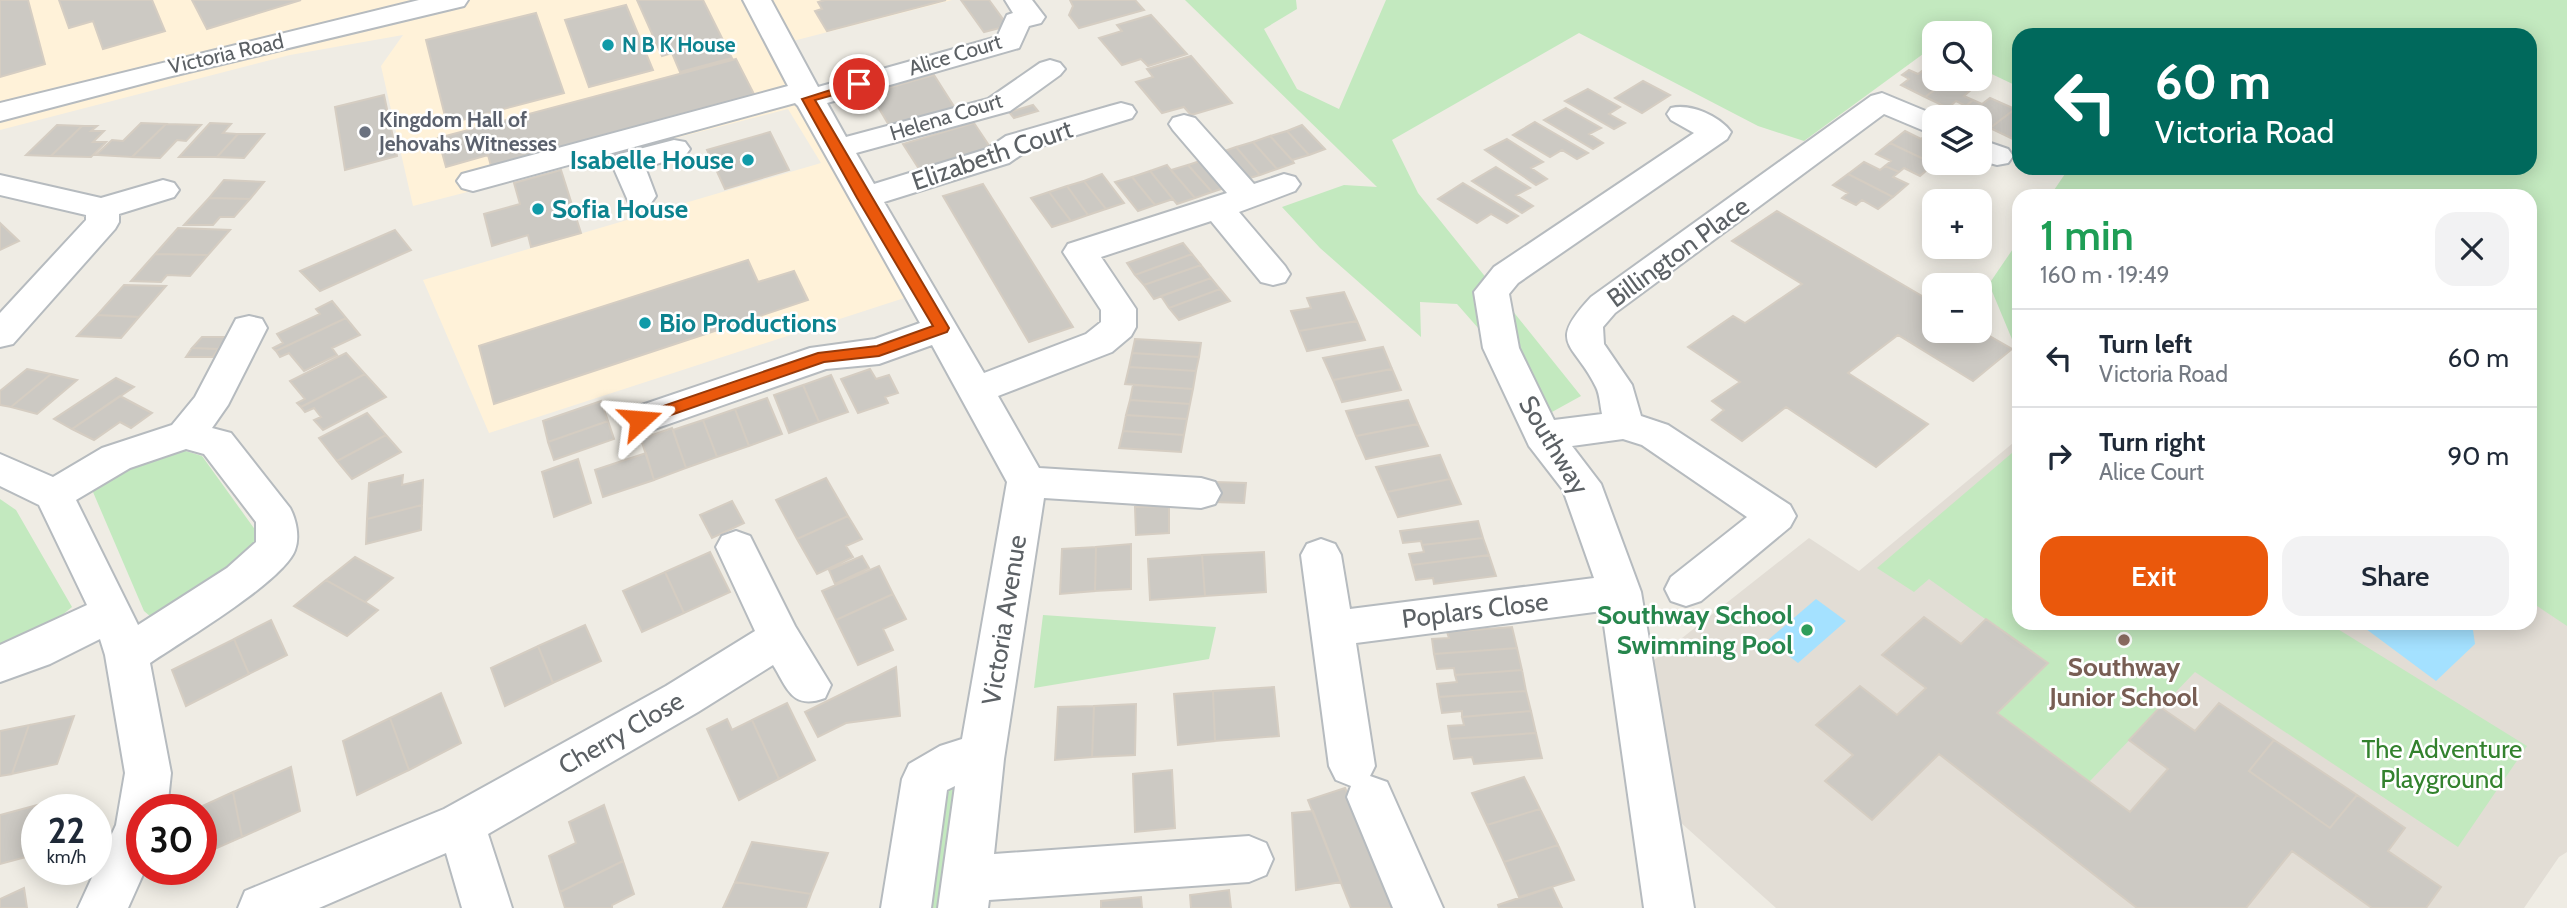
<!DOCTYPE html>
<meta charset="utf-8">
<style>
:root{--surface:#fff;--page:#f2f2f3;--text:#1f2937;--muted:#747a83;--line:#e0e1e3;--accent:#ea580c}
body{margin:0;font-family:Cabin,sans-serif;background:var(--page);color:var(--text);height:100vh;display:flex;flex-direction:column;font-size:26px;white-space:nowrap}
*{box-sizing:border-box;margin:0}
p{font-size:23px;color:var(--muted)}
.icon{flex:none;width:38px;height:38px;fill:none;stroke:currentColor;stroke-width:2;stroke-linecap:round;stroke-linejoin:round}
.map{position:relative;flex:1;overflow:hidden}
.details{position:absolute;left:2012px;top:189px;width:525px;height:441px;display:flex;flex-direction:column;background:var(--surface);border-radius:21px;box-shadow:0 4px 18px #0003}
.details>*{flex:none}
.banner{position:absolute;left:2012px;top:28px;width:525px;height:147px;border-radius:21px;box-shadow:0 4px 18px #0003;background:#00695c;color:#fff;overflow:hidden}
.fabs{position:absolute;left:1922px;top:21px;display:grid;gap:14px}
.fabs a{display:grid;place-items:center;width:70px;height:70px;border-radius:14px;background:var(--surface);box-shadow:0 4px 18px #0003;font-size:35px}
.speed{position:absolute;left:21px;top:794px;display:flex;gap:14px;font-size:35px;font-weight:700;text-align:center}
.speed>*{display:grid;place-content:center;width:91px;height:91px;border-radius:50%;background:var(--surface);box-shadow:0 4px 18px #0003;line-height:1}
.speed small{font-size:18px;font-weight:400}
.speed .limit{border:10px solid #d22;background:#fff;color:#111}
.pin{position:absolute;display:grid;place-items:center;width:60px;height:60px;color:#fff;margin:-30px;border:4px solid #fff;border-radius:50%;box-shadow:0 2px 7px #0007}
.me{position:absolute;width:77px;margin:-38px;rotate:71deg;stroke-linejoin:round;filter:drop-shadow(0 0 5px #0008)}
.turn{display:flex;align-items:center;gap:24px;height:147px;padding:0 28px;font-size:32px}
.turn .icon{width:91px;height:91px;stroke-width:2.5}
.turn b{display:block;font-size:49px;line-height:60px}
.round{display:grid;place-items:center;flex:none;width:74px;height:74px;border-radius:21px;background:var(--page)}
.summary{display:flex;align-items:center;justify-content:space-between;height:119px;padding:0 28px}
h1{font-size:42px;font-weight:600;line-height:52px;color:#1e9e55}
.cta{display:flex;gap:14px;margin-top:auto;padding:14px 28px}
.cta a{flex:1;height:80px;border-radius:21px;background:var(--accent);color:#fff;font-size:28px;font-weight:600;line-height:80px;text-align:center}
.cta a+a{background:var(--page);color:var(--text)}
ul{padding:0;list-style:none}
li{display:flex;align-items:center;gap:21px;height:98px;padding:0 28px;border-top:2px solid var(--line)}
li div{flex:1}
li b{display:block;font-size:26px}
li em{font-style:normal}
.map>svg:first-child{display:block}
.commercial{fill:#fff2d9}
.education{fill:#e2ddd5}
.green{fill:#c3e9bf}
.water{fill:#a4e1ff}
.building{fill:#ccc9c3;stroke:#d5cdc2;stroke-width:2}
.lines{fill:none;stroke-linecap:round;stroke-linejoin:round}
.minor-casing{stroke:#b6bbbf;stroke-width:4}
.minor{fill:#fff;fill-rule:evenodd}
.route{fill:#ea580c;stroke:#983908;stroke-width:2}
.culture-dot{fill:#0f9aa8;stroke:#fff;stroke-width:2.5}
.worship-dot{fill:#6b7280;stroke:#fff;stroke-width:2.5}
.leisure-dot{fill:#2e9e5b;stroke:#fff;stroke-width:2.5}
.education-dot{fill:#8d6e63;stroke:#fff;stroke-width:2.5}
.labels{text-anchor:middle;stroke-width:5;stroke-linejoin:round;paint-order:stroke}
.far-culture-label{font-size:21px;font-weight:bold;fill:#0d838f;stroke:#fff;text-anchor:start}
.far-street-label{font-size:21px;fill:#5c6165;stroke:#fff}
.far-worship-label{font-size:21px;font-weight:bold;fill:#5b616d;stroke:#fff;text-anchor:start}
.street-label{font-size:26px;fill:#5c6165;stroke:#fff}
.culture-label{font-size:26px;font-weight:bold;fill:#0d838f;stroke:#fff;text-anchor:start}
.leisure-label{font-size:26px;font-weight:bold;fill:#27864d;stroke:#fff;text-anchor:end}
.education-label{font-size:26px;font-weight:bold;fill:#785e54;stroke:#fff}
.park-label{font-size:26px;fill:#33822e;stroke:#fff}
</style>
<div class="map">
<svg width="2567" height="908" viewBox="0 0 2567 908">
<rect width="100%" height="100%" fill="#efece4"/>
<path class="commercial" d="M0 0H952L793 41 868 192 932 289 489 433 423 280 821 163 788 109 413 206 381 66 403 35 290 55 0 130Z"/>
<path class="education" d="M2531 340 2567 358V852L2559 857 2524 908H1776L1679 821 1644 668 1809 538 1859 571 2019 438 2020 623H2530Z"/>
<path class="green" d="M1185 0H1296L1297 9 1264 29 1297 89 1339 109 1386 0H2567V626L2531 602 2530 196H2050L2069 168H2530V35H2020L2019 87 1979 68V33H1934V46L1804 141 1758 126 1579 33 1392 140 1418 193 1581 396 1552 412 1457 304 1420 302 1421 337 1320 248 1282 207 1344 185 1377 187Z
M2019 240V356L1989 284Z
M2019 447 2020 623H2328L2527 746 2458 847 2195 672 2089 782 1997 713 2047 663 1929 579 1914 592 1877 568Z
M179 449 202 456 256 531 257 550 151 617 144 611 90 485 105 475Z
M0 499 16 510 72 607C51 624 28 644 0 644Z
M1043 615 1216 627 1209 659 1034 688Z
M955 788 939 908H926L942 789Z"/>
<path class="water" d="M1816 599 1846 621 1798 663 1768 640Z
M2358 623H2472L2475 644 2436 681Z"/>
<path class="building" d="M0 0H28L45 64 0 77Z
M59 0H152L165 31 103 49 93 21 69 28Z
M192 0H301L207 29Z
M637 0H703L732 58 680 72 672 53 662 56Z
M825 0H946L827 31 815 11 822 9 818 2Z
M961 0H989L1008 26 984 32Z
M1070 0H1135L1144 10 1079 28 1069 15 1073 6Z
M626 5 653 70 589 87 565 20Z
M536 13 564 93 447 124 426 40Z
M1151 15 1187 54 1148 66 1141 59 1122 65 1099 38 1122 31 1117 25Z
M1191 56 1232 103 1191 115 1184 107 1162 113 1136 82 1153 77 1147 69Z
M736 59 754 94 491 166 488 155 446 167 438 138Z
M1926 68 1934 71V79H1949L1925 97 1901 85 1909 79 1902 75 1909 70 1918 74Z
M934 75 955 108 890 127 870 93Z
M1949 79 1972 89 1964 96 1973 100 1966 106 1956 101 1948 108 1925 97Z
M1643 81 1670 95 1642 113 1615 98Z
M1588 89 1620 107 1609 114 1625 123 1614 129 1565 101Z
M384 95 397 156 345 170 335 107Z
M1990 98 2015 109 1990 128 1979 123V117L1965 116 1974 109 1966 106 1973 100 1982 104Z
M1033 105 1038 111 1014 118 1009 112Z
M1566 108 1601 128 1589 134 1603 143 1593 149 1544 120Z
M2015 109 2020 111V136L2015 140 1990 128Z
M1535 122 1588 153 1577 159 1562 150 1550 157 1513 135Z
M141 123 166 124 132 157 96 155 112 140 123 141Z
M210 123 231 124 223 133 238 134 217 157H179Z
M974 123 992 150 921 172 903 144Z
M166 124 201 125 186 141 177 140 160 158 132 157Z
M57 125 82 126 51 156 26 155Z
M1302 125 1325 149 1309 155 1287 131Z
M82 126H97L91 131H104L93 142H106L91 157 51 156Z
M1287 131 1309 155 1292 160 1270 136Z
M1905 131 1921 139 1926 135 1934 139V163H1936L1934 164 1890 143Z
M770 132 789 170 725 189 707 150Z
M238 134H264L244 158 217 157Z
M1270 136 1292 160 1294 163 1277 169 1253 142Z
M1507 139 1543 162 1531 168 1547 179 1536 185 1485 150Z
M1253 142 1277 169 1260 175 1236 147Z
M1890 143 1934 164 1920 176 1904 168 1899 172 1885 166 1891 161 1876 154Z
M1236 147 1260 175 1243 180 1219 153Z
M1206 159 1230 186 1212 192 1188 165Z
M1864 162 1880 170 1885 166 1899 172 1893 177 1908 184 1893 197 1848 174Z
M1167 165 1171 170 1195 198 1177 204 1150 171Z
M1188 165 1212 192 1195 198 1171 170Z
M1496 167 1530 188 1516 195 1533 206 1522 213 1472 181Z
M561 170 581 233 531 247 528 235 492 246 484 214 520 204 514 183Z
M1150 171 1173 199 1155 205 1132 177Z
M1102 174 1124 203 1106 209 1084 181Z
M1848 174 1893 197 1878 209 1862 200 1856 205 1842 198 1848 193 1833 185Z
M1132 177 1155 205 1138 211 1115 182Z
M224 180 264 182 250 199 209 198Z
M1084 181 1106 209 1088 215 1067 186Z
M1463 183 1518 216 1507 223 1491 214 1477 223 1438 199Z
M983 184 1073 327 1029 342 943 196Z
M1067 186 1088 215 1071 221 1049 192Z
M1049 192 1071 221 1052 227 1031 198Z
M209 198 250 199 234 217H220L213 225H184Z
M1777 211 1934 303V331L1979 330 2012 349 1973 381 1898 335 1848 373 1928 424 1876 467 1786 407 1742 441 1712 420 1724 410 1712 401 1740 382 1688 347 1733 316 1745 323 1802 284 1732 241Z
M0 223 19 241 0 250Z
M178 228 230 230 208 255 155 254Z
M395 230 411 250 320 291 300 271Z
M1183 243 1192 254 1135 275 1127 263Z
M155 254 208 255 190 276 167 275 161 282 131 281Z
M1192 254 1201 265 1144 285 1135 275Z
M748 260 758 282 794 271 808 300 494 404 479 346Z
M1201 265 1211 278 1154 299 1144 285Z
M1211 278 1220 289 1169 308 1161 296Z
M124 285 166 286 139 317 97 315Z
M1220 289 1230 301 1179 320 1169 308Z
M1344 292 1357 321 1299 331 1291 311 1311 308 1307 298Z
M332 301 346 318 276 351 273 348 283 343 277 334 320 314 316 309Z
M97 315 139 317 121 338 77 336Z
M346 318 360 335 332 348 337 355 304 371 289 353 280 357 276 351Z
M1357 321 1365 340 1307 351 1299 331Z
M202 337H228L218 349 192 348Z
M1135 339 1201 343 1199 357 1132 353Z
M1383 347 1392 369 1333 380 1323 358Z
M192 348 218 349 213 357H186Z
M346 353 365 374 301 407 297 403 305 399 290 381Z
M1132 353 1199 357 1196 371 1129 367Z
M1129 367 1196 371 1193 389 1125 384Z
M27 369 51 374 11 407 0 405V391Z
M870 369 876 379 889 375 898 393 885 397 888 403 858 413 841 379Z
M1392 369 1401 390 1342 402 1333 380Z
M51 374 77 380 37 414 11 407Z
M365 374 386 397 323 430 314 420 321 417 314 408 305 412 301 407Z
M831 375 848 412 819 422 803 385Z
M116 378 134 387 72 429 54 419Z
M803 385 819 422 789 433 774 395Z
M1133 385 1193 389 1190 404 1130 400Z
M120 396 152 413 131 428 120 422 94 440 72 429Z
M767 398 782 434 749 446 735 409Z
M1130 400 1190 404 1187 419 1126 415Z
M1408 400 1418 424 1356 436 1346 411Z
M601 401 608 421 548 442 543 421Z
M735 409 749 446 717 457 703 420Z
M367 413 386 435 337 461 319 438Z
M1126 415 1187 419 1184 435 1123 431Z
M703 420 717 457 686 468 673 430Z
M608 421 614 439 554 460 548 442Z
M1418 424 1428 446 1366 459 1356 436Z
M672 428 686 468 654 480 641 439Z
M1123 431 1184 435 1181 452 1119 448Z
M386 435 401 452 352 479 337 461Z
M646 453 654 480 603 497 595 470Z
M1440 455 1450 479 1387 492 1376 467Z
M578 459 591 503 554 517 542 472Z
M403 475 402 485 423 480 422 505 367 519 369 483Z
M826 478 848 516 797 539 776 500Z
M1450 479 1461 504 1398 517 1387 492Z
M1215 482 1246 483 1244 503 1213 502Z
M732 501 744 523 712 538 700 515Z
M422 505 421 530 366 544 367 519Z
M1169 506V533L1136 535 1135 507Z
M848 516 862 539 846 546 853 557 817 574 797 539Z
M1478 521 1483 538 1422 545 1421 541 1403 543 1400 531Z
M1483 538 1489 555 1412 565 1409 554 1424 552 1422 545Z
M1131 544V589L1095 591 1096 547Z
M1096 547 1095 591 1060 594 1062 549Z
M710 552 730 592 684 613 665 572Z
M1264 552 1266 592 1205 596 1202 555Z
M1202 555 1205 596 1150 600 1148 559Z
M1489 555 1496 576 1434 584 1433 578 1416 580 1412 565Z
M862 556 869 568 835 584 829 570Z
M355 557 393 578 365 602 326 580Z
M879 566 893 594 836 620 822 591Z
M665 572 684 613 642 632 623 591Z
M326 580 365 602 378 610 347 636 294 606Z
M893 594 906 619 883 629 893 650 858 665 836 620Z
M1924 617 1961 644 1986 619 2048 663 1997 713 2130 812 2168 769 2129 740 2160 707 2195 731 2219 703 2274 740 2249 771 2330 828 2357 795 2405 828 2388 851 2441 887 2426 908H2372L2292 851 2246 908H2137L1939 754 1872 820 1825 781 1853 755 1816 725 1860 686 1897 715 1926 688 1882 655Z
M271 620 287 655 249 674 234 639Z
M585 625 601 661 553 683 538 646Z
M1512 627 1517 648 1434 654 1432 639 1449 638 1447 632Z
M234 639 249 674 186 706 172 670Z
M538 646 553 683 505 706 491 668Z
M1517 648 1522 670 1455 675 1454 668 1437 669 1434 654Z
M896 667 900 716 846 723 818 737 805 712Z
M1522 670 1526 691 1439 697 1437 684 1457 682 1455 675Z
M1274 687 1279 736 1215 741 1213 691Z
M1213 691 1215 741 1178 745 1174 694Z
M1526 691 1531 711 1462 717V711L1442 713 1439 697Z
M441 693 461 743 409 770 390 718Z
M787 703 815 760 779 779 752 720Z
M1136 704 1135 755 1092 757 1094 706Z
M1094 706 1092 757 1055 760 1058 707Z
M1531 711 1536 733 1450 739 1448 726 1464 725 1462 717Z
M74 716 57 764 12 774 29 725Z
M390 718 409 770 357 795 343 741Z
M727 719 732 730 752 720 779 779 739 800 707 729Z
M29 725 12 774 0 776V731Z
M1536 733 1542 758 1474 764 1472 757 1454 759 1450 739Z
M2274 740 2357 795 2330 828 2249 771Z
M291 767 300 811 242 837 233 792Z
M1172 770 1175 828 1135 832 1133 774Z
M1524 777 1540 809 1487 825 1472 793Z
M1345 788 1395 908H1351L1308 800Z
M233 792 242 837 201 855V810H194Z
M45 803 43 810H37V834L30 856 0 864V815Z
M604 805 623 861 560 892 549 856 576 843 569 822Z
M1540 809 1558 845 1504 862 1487 825Z
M1313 811 1341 882 1296 890 1292 813Z
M752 842 828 853 811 894 735 882Z
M1558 845 1574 880 1519 897 1504 862Z
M623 861 634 894 612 905V908H565L560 892Z
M735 882 811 894 806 908H723Z
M1552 887 1562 908H1499L1498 905Z
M24 888 27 908H0V899Z
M1229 890 1231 908H1191L1190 895Z
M1141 897 1142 908H1101V901Z"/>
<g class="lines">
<g class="minor-casing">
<path id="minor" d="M419 0H468L464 6 168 77 0 121V103Z
M743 0H771L818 87 997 37 1007 15 1013 13 1005 0H1032L1045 17 1041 23 1029 26 1019 48 827 103 846 137 988 99 1040 63 1050 60 1060 63 1065 69 1060 75 1010 111 856 153 874 184 987 149 1006 136 1110 106 1121 103 1132 106 1136 112 1132 118 1028 150 1009 163 884 202 984 373 1086 334 1101 322V310L1063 252 1068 244 1227 193 1173 130 1169 124 1173 118 1184 115 1195 118 1254 184 1284 174 1295 177 1300 184 1295 191 1239 212 1285 266 1290 274 1285 282 1273 285 1261 282 1211 221 1101 257 1136 309V327L1131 336 1112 352 998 396 1039 468 1201 478 1215 482 1221 493 1215 504 1201 508 1044 498 1004 759 994 854 1249 836 1266 843 1273 859 1266 875 1249 882 989 900 988 908H938L955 786 947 790 931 908H881L902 779 909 764 940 746 962 739 1007 482 932 345 879 364 826 369 640 434 627 430 621 420 627 410 810 348 875 339 920 323 798 106 795 103 473 191 462 188 457 181 462 174 788 86Z
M1882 93 1940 117H1934V135L1884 114 1615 313 1603 327 1604 344 1632 385 1641 416 1668 425 1790 505 1796 516 1790 527 1701 601 1686 606 1671 601 1665 589 1671 577 1747 517 1642 445 1623 439 1572 446 1601 484 1641 592 1694 908H1644L1602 611 1356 643 1375 766 1370 776 1387 782 1443 908H1393L1347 797 1351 786 1336 780 1329 766 1301 555 1307 544 1321 539 1335 544 1341 555 1350 609 1594 578 1563 490 1529 446 1483 348 1474 292 1494 267 1694 133 1671 120 1667 114 1671 108C1690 103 1720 116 1731 132L1727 139 1518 283 1509 294 1519 348 1554 420 1602 414C1600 405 1600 395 1596 387 1574 342 1546 345 1591 297L1871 96Z
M1979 139 2008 149 2013 156 2008 163 1997 165 1979 160Z
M674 140 685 142 690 149 685 156 645 167 656 196 651 203 640 206 629 203 611 162 616 155Z
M0 175 101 198 163 180 174 183 179 190 174 197 119 214V222L115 229 13 344 0 347V313L86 220V215L0 195Z
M249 316 262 319 267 328 228 405 212 428 231 433 290 508C296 519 300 537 295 550 284 581 181 642 150 663L171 773 167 810H142V870H145L128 908H78L116 825 125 773 105 655 100 639 50 664 0 682V645L87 605 39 505 0 486V454L53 477 102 448 172 425 195 397 236 319ZM186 449 204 454 256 522V542L227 568 138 625 76 500 130 468Z
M736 531 750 536 795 626 831 685 825 698C792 710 788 689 773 665L698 712 488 834 512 908H462L446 853 319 908H238L245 891 444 809 666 686 755 631 716 547 722 536Z"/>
</g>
<use href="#minor" class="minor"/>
</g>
<path class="route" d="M859 81 865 84 863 87 815 100 949 328 947 332 879 356 824 362 645 424H634L632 420 634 416 818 353 877 346 933 326 857 198 802 99Z"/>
<g class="culture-dot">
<circle cx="608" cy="45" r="7"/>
<circle cx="748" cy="160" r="7"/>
<circle cx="538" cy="209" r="7"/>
<circle cx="645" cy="323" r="7"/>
</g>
<circle class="worship-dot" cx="365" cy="132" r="7"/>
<circle class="leisure-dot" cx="1807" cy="630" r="7"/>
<circle class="education-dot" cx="2124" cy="640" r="7"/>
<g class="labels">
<g class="far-culture-label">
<text x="622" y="52">N B K House</text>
</g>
<g class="far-street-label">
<text transform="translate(226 54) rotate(-13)" y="7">Victoria Road</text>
<text transform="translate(955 55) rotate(-17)" y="7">Alice Court</text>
<text transform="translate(946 117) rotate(-17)" y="7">Helena Court</text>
</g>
<g class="far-worship-label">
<text x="379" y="127">Kingdom Hall of<tspan x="379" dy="24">Jehovahs Witnesses</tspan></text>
</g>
<g class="street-label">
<text transform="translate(992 155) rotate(-19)" y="9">Elizabeth Court</text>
<text transform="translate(1678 252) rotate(-36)" y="9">Billington Place</text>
<text transform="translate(1554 445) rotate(59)" y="9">Southway</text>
<text transform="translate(1475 610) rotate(-7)" y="9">Poplars Close</text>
<text transform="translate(1004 620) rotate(-81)" y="9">Victoria Avenue</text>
<text transform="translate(621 733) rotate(-30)" y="9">Cherry Close</text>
</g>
<g class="culture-label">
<text x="734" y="169" text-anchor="end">Isabelle House</text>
<text x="552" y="218">Sofia House</text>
<text x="659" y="332">Bio Productions</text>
</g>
<g class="leisure-label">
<text x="1793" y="624">Southway School<tspan x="1793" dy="30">Swimming Pool</tspan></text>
</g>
<g class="education-label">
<text x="2124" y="676">Southway<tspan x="2124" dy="30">Junior School</tspan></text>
</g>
<g class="park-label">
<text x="2442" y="758">The Adventure<tspan x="2442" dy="30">Playground</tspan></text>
</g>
</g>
</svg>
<div class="fabs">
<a><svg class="icon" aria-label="search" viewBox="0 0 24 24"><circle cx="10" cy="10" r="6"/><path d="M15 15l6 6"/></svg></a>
<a><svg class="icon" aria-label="layers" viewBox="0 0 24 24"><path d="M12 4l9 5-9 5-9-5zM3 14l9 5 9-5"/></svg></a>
<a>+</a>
<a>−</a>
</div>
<div class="speed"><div>22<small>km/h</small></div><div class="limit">30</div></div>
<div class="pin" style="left:859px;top:84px;background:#d93025"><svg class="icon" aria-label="arrive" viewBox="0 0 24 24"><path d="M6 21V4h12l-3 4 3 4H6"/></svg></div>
<svg class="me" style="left:640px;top:420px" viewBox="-20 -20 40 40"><path d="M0-17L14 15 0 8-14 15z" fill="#ea580c" stroke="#fff" stroke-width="4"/></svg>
<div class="banner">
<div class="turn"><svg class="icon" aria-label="left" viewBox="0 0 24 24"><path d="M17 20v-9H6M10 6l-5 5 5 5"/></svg><div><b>60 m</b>Victoria Road</div></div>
</div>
<section class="details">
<div class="summary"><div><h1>1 min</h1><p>160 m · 19:49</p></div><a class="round"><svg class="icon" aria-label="close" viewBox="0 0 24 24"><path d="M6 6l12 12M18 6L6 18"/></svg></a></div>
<ul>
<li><svg class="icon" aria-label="left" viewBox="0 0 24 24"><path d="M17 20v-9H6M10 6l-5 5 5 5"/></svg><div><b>Turn left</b><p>Victoria Road</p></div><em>60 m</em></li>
<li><svg class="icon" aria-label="right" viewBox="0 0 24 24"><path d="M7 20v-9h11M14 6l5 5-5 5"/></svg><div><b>Turn right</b><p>Alice Court</p></div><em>90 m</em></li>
</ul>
<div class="cta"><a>Exit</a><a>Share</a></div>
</section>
</div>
